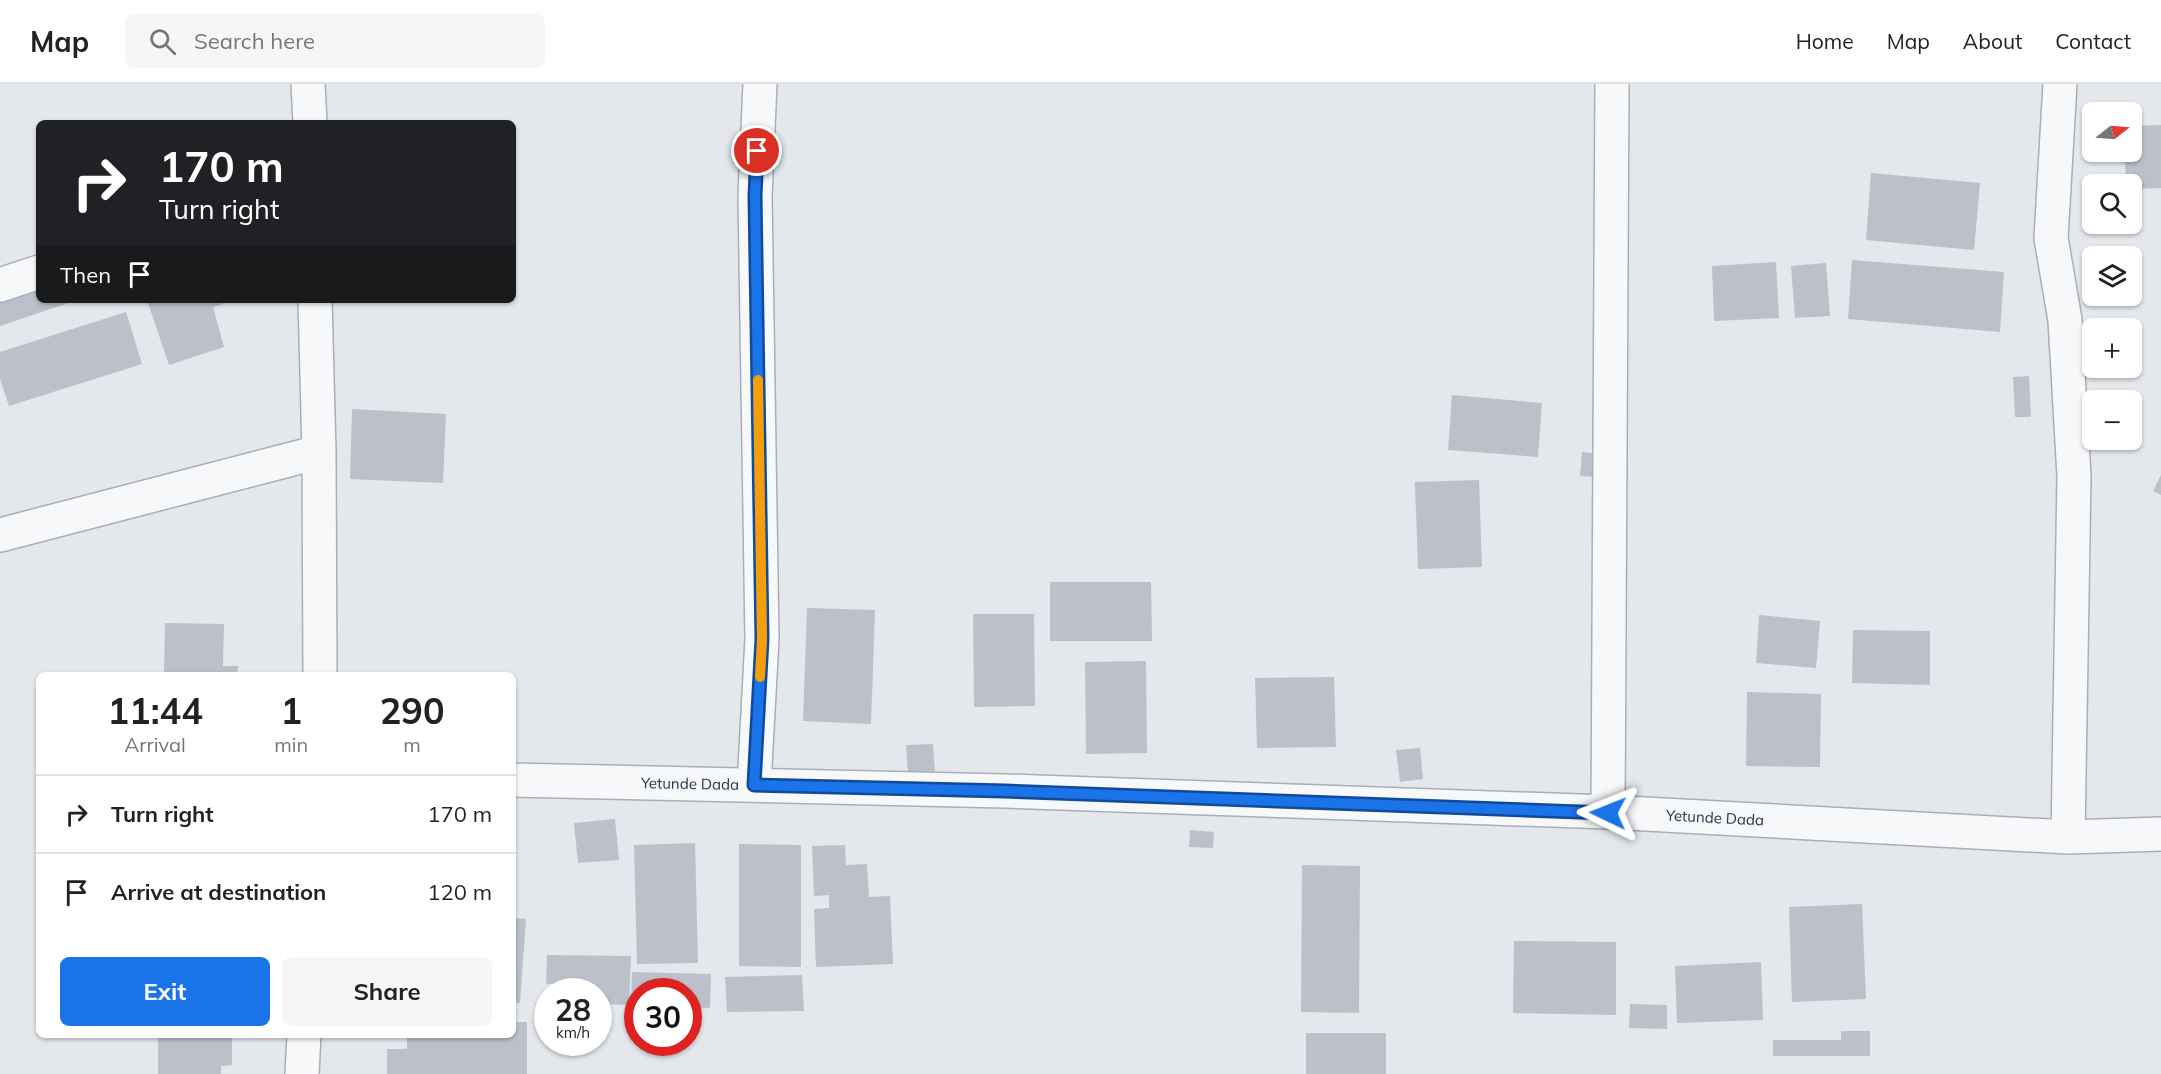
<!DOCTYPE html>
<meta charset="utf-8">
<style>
:root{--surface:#fff;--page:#f6f6f6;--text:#222;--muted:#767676;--line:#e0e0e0;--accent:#1a73e8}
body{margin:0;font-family:Mulish,sans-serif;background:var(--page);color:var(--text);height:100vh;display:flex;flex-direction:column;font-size:22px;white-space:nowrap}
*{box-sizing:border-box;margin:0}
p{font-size:20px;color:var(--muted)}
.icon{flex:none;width:33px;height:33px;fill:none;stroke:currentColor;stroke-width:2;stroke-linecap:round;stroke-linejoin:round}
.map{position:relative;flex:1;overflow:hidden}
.drawer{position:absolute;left:36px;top:588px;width:480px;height:366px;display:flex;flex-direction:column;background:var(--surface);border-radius:9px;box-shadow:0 2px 4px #0004}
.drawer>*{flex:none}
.top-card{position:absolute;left:36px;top:36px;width:480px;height:183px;border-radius:9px;box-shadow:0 2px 4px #0004;background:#202124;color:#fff;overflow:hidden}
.needle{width:39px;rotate:73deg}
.controls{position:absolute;left:2082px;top:18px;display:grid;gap:12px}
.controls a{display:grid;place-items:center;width:60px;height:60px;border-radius:9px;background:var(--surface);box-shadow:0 2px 4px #0004;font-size:30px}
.speed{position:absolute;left:534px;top:894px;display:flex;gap:12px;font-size:30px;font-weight:700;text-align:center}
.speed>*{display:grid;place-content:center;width:78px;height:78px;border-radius:50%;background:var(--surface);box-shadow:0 2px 4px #0004;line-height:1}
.speed small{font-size:15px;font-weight:400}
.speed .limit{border:9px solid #d22;background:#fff;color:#111}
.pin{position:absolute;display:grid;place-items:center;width:51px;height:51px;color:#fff;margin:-26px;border:3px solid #fff;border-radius:50%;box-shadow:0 2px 6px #0007}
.me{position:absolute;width:66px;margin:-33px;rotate:272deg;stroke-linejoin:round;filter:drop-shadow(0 0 4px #0008)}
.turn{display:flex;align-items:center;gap:21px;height:126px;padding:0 24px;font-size:27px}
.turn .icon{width:78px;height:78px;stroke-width:2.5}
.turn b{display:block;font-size:42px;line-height:51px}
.then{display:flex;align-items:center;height:57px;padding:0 24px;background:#0003;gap:12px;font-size:22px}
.eta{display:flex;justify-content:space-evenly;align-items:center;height:102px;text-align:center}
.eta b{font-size:36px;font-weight:700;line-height:42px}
.primary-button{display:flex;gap:12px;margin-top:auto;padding:12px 24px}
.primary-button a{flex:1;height:69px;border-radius:9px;background:var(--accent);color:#fff;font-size:24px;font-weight:700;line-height:69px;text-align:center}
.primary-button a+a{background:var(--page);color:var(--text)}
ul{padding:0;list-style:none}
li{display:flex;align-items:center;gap:18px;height:78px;padding:0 24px;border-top:2px solid var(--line)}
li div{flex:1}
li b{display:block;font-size:22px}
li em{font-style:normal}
header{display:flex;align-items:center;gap:36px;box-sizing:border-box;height:84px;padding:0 30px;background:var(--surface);border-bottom:2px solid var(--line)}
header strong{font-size:28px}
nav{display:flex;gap:33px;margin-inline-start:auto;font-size:21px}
.search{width:420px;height:54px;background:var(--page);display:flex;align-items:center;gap:15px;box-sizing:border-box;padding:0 21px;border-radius:9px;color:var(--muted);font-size:22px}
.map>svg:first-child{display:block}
.building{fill:#bbc0ca}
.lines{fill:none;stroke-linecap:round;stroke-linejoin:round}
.minor-casing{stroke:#a9aeb7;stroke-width:36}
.minor{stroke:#f7f8fa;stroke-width:33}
.route-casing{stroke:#114b97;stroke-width:15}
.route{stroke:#1a73e8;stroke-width:10}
.slow{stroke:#f59e0b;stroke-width:10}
.labels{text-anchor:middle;stroke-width:4.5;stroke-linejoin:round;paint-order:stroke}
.street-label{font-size:15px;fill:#2b3445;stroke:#f4f6f9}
</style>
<header>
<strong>Map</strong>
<div class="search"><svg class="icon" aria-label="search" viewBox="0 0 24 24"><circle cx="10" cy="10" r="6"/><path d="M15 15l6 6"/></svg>Search here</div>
<nav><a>Home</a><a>Map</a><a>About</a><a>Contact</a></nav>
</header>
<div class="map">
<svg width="2161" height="990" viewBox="0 0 2161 990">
<rect width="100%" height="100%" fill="#e4e7ec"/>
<path class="building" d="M2161 41V104L2132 105V100H2126L2125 73 2102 74V68H2132V42Z
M1871 89 1980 99 1974 166 1866 156Z
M1852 176 2004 188 2000 248 1848 235Z
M1776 178 1779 234 1714 237 1712 182Z
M1826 179 1830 232 1795 234 1791 182Z
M39 194V216H77L0 242V213Z
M147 216H222L223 220 213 223 224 263 169 281Z
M126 228 142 280 9 322 0 295V268Z
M2029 292 2031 333H2015L2013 293Z
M1452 311 1542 319 1538 373 1448 366Z
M352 325 446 330 443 399 350 395Z
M1582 368 1601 370 1598 393 1580 392Z
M2161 391V411L2153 407Z
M1479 396 1482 483 1418 485 1415 398Z
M1050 498H1151L1152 557H1050Z
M807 524 875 526 871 640 803 637Z
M973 530H1034L1035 622 974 623Z
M1759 531 1820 537 1816 584 1756 579Z
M165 539 224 540 223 582H238L237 591H164Z
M1853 546 1930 547V601L1852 599Z
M1146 577 1147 669 1086 670 1085 578Z
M1334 593 1336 663 1257 664 1255 594Z
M1747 608 1821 610 1820 683 1746 682Z
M933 660 935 687 908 689 906 661Z
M1420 664 1423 695 1400 698 1396 666Z
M615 735 619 776 578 779 574 739Z
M1190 746 1214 748 1213 764 1189 763Z
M695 759 698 879 637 880 634 761Z
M739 760 801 761V883L739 882Z
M845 761 846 781 867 780 869 813 890 812 893 880 816 883 814 825 829 824V811L814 812 812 762Z
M1302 781 1360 782 1359 929 1301 928Z
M1862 820 1866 915 1792 918 1789 823Z
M513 834 526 835 520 919 513 918Z
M1514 857 1616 858V931L1513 929Z
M547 871 631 872 629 921 598 920V908H558V900H546Z
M1761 878 1763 936 1677 939 1675 882Z
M632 888 711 890 710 924 688 923V908H638V921H631Z
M802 891 804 927 727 928 725 893Z
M1630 920 1667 921V945L1629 944Z
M513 938H527V990H387V965H407V951H513Z
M1841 947H1870V972H1773V956H1841Z
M1306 949H1386V990H1306Z
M158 951H232V981L221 982V990H158Z"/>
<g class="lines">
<g class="minor-casing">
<path id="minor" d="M308 0 310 39
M2060 0 2051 154 2065 236 2074 392 2068 753
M0 201 39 188
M315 216 319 368 320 591
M0 451 319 368
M513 696 1005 707 1608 728 2068 753 2161 750
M754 701 762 555 755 112 760 0
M1608 728 1612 0
M302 990 304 951"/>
</g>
<use href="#minor" class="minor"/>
</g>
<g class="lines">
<g class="route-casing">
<path id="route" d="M757 67 755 112 762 555 754 701 1005 707 1608 729"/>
</g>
<use href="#route" class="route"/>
<path class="slow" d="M758 296 762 555 760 593"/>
</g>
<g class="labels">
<g class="street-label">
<text transform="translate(690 700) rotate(1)" y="5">Yetunde Dada</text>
<text transform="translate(1715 734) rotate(3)" y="5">Yetunde Dada</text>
</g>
</g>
</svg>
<div class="controls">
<a><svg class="needle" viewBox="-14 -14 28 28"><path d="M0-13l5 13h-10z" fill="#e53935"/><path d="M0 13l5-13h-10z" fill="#767676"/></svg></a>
<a><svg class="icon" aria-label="search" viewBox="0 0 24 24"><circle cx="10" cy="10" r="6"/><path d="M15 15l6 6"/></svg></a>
<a><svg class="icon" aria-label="layers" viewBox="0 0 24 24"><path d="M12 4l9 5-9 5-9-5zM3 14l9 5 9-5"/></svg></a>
<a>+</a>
<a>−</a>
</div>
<div class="speed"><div>28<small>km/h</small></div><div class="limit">30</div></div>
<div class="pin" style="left:757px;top:67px;background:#d93025"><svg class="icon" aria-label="arrive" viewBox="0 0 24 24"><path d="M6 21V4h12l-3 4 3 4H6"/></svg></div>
<svg class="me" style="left:1608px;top:729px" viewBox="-20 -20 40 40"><path d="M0-17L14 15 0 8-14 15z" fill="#1a73e8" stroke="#fff" stroke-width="4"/></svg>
<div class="top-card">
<div class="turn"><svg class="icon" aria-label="right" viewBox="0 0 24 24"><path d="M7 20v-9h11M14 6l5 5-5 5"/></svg><div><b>170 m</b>Turn right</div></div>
<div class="then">Then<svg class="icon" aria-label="arrive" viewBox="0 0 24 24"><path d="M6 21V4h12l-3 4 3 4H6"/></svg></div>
</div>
<section class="drawer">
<div class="eta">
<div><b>11:44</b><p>Arrival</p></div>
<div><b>1</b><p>min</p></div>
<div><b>290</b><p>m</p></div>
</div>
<ul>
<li><svg class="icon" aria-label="right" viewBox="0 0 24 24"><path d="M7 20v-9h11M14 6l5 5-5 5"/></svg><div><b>Turn right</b></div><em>170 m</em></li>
<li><svg class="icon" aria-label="arrive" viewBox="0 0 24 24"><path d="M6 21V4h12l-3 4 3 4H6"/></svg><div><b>Arrive at destination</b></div><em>120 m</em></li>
</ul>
<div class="primary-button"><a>Exit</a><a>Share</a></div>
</section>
</div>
